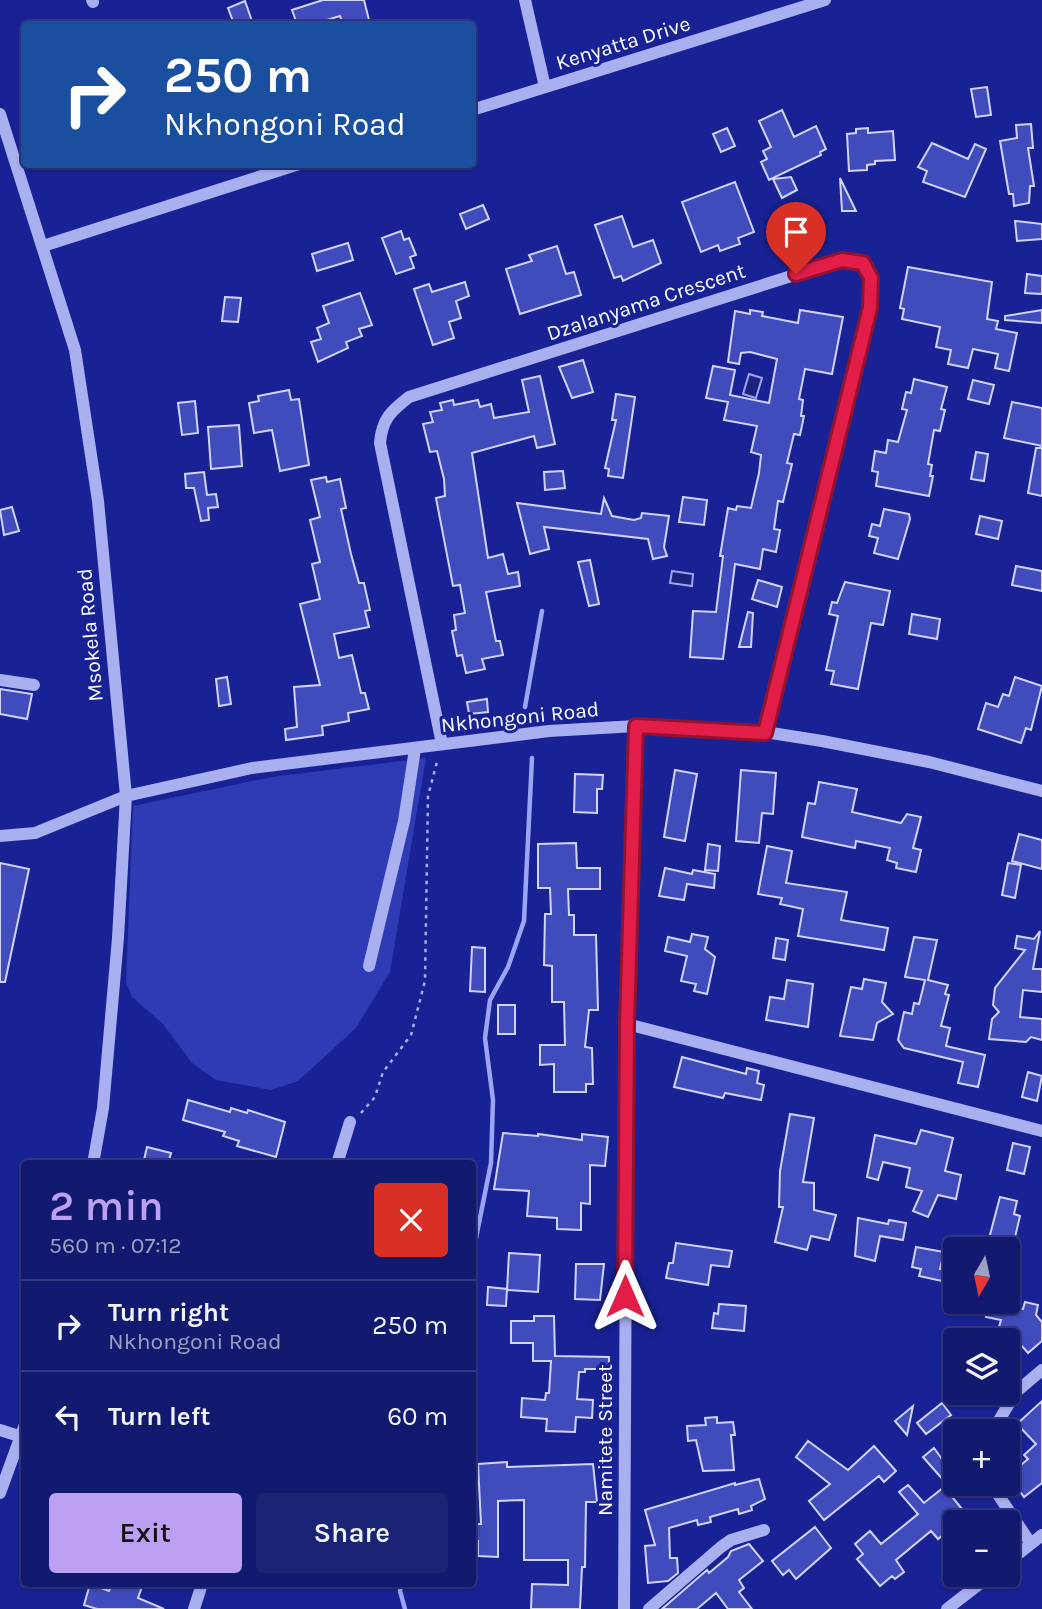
<!DOCTYPE html>
<meta charset="utf-8">
<style>
:root{--surface:#121a6f;--page:#1b2374;--text:#f1f3f6;--muted:#9ca1c3;--line:#313882;--accent:#bca0f2}
body{margin:0;font-family:Karla,sans-serif;background:var(--page);color:var(--text);height:100vh;display:flex;flex-direction:column;font-size:26px;white-space:nowrap}
*{box-sizing:border-box;margin:0}
p{font-size:23px;color:var(--muted)}
.icon{flex:none;width:38px;height:38px;fill:none;stroke:currentColor;stroke-width:2;stroke-linecap:round;stroke-linejoin:round}
.map{position:relative;flex:1;overflow:hidden}
.panel{position:absolute;left:21px;top:1160px;width:455px;height:427px;display:flex;flex-direction:column;background:var(--surface);border-radius:7px;box-shadow:0 2px 5px #0004,0 0 0 2px var(--line)}
.panel>*{flex:none}
.banner{position:absolute;left:21px;top:21px;width:455px;height:147px;border-radius:7px;box-shadow:0 2px 5px #0004,0 0 0 2px var(--line);background:#1a4fa0;color:#fff;overflow:hidden}
.needle{width:46px;rotate:189deg}
.buttons{position:absolute;left:943px;top:1237px;display:grid;gap:14px}
.buttons a{display:grid;place-items:center;width:77px;height:77px;border-radius:7px;background:var(--surface);box-shadow:0 2px 5px #0004,0 0 0 2px var(--line);font-size:35px}
.pin{position:absolute;display:grid;place-items:center;width:60px;height:60px;color:#fff;margin:-72px -30px;border-radius:50% 50% 50% 0;rotate:-45deg;box-shadow:0 0 7px #0007}
.pin .icon{rotate:45deg}
.me{position:absolute;width:77px;margin:-38px;rotate:0deg;stroke-linejoin:round;filter:drop-shadow(0 0 5px #0008)}
.turn{display:flex;align-items:center;gap:24px;height:147px;padding:0 28px;font-size:32px}
.turn .icon{width:91px;height:91px;stroke-width:2.5}
.turn b{display:block;font-size:49px;line-height:60px}
.round{display:grid;place-items:center;flex:none;width:74px;height:74px;border-radius:7px;background:var(--page)}
.headline{display:flex;align-items:center;justify-content:space-between;height:119px;padding:0 28px}
h1{font-size:42px;font-weight:600;line-height:52px;color:var(--accent)}
.button{display:flex;gap:14px;margin-top:auto;padding:14px 28px}
.button a{flex:1;height:80px;border-radius:7px;background:var(--accent);color:#111;font-size:28px;font-weight:600;line-height:80px;text-align:center}
.button a+a{background:var(--page);color:var(--text)}
ul{padding:0;list-style:none}
li{display:flex;align-items:center;gap:21px;height:91px;padding:0 28px;border-top:2px solid var(--line)}
li div{flex:1}
li b{display:block;font-size:26px}
li em{font-style:normal}
.map>svg:first-child{display:block}
.green{fill:#2e3bb4}
.water{fill:#1d237d;stroke:#9ca5f3;stroke-width:2}
.lines{fill:none;stroke-linecap:round;stroke-linejoin:round}
.stream{stroke:#9ca5f3;stroke-width:4.5}
.building{fill:#404bbc;stroke:#d0d4fb;stroke-width:2}
.path{stroke:#a9b0f0;stroke-width:2.5;stroke-dasharray:3.5 5;stroke-linecap:butt}
.minor{stroke:#a9b0f0;stroke-width:12}
.route-casing{stroke:#92132f;stroke-width:18}
.route{stroke:#e11d48;stroke-width:12}
.labels{text-anchor:middle;stroke-width:6;stroke-linejoin:round;paint-order:stroke}
.street-label{font-size:21px;fill:#fff;stroke:#182294}
</style>
<div class="map">
<svg width="1042" height="1609" viewBox="0 0 1042 1609">
<rect width="100%" height="100%" fill="#182294"/>
<path class="green" d="M426 758 390 972 356 1028 298 1081 271 1090 216 1080 192 1063 163 1024 132 997 126 982 133 806 272 777Z"/>
<path class="water" d="M749 374 762 378 756 398 743 394Z
M672 571 693 574 692 586 670 583Z"/>
<g class="lines">
<path class="stream" d="M525 707 542 611
M472 1258 491 1163 493 1100 485 1038 490 1000 508 967 524 921 532 758
M401 1584 400 1591 405 1609"/>
</g>
<path class="building" d="M323 0H364L370 24H343L340 16 314 24H297L292 10Z
M245 1 253 24H234L228 8Z
M987 87 991 115 976 117 971 89Z
M782 110 794 137 816 126 826 149 820 152 821 155 769 180 761 162 767 159 763 151 771 147 759 121Z
M1031 124 1033 148H1028L1034 186H1030L1029 203 1014 206 1013 194H1009L1000 141 1017 138 1016 125Z
M727 128 735 146 721 152 713 134Z
M868 128V133L893 131 895 160 875 161V164L867 165V170L849 171 847 134 856 133V129Z
M932 143 968 159 975 144 986 149 965 197 923 182 927 171 918 167Z
M791 177 797 190 782 198 773 179Z
M840 178 856 211H842Z
M735 182 754 232 738 238 740 244 720 251 718 245 701 252 682 202Z
M483 205 489 219 466 229 460 214Z
M794 207 809 249 791 255 775 214Z
M622 216 633 247 653 240 661 263 623 281 621 276 614 278 595 225Z
M1015 221 1042 224V239L1017 241Z
M401 231 404 240 409 238 416 255 410 257 414 268 396 274 382 238Z
M348 243 353 260 317 271 312 254Z
M557 246 566 274 574 272 581 295 520 314 506 269 532 261 529 255Z
M908 267 992 282 987 319 998 321 996 329 1017 333 1009 371 995 368 998 354 973 349 968 368 948 364 951 350 936 347 940 327 902 319 904 309 900 308Z
M1027 274 1042 276V294L1025 293Z
M465 282 469 296 456 301 461 318 449 322 454 338 433 345 414 289 429 284 432 292Z
M360 293 372 325 359 329 362 336 346 342 348 348 318 362 311 342 321 339 317 328 329 323 323 306Z
M225 297 241 298 238 322 222 321Z
M750 310 763 312 762 316 798 323 800 310 843 317 832 374 805 369 799 399 803 400 801 416H804L800 435 794 434 787 463 792 464 783 502 778 501 774 529 780 530 776 552 763 549 760 569 735 564 723 659 690 657 693 611 716 612 723 556H720L728 508 736 510 737 506 751 508 759 473 761 455 751 452 757 426 724 420 728 402 706 398 713 366 735 370 730 395 769 403 777 359 750 352 741 353 739 364 728 362 735 311 750 314Z
M1042 310V323L1005 320V316Z
M583 360 593 392 572 398 559 367Z
M540 376 555 444 537 448 534 436 472 453 488 558 503 554 508 574 518 572 520 586 486 592 496 641H500L503 655 482 659 485 669 466 673 462 655 457 656 452 631 456 630 454 615 465 613 460 585 453 586 436 498 445 496 444 479 437 451 430 452 423 424 433 422 430 412 442 410 440 403 453 400 454 405 478 400 480 407 491 404 494 418 529 412 522 380Z
M914 379 947 387 941 409 945 410 940 431 934 430 928 464 932 465 930 476H933L929 496 876 486 878 472 872 471 875 451 886 453 888 440 898 442 907 410 902 409 906 392 911 393Z
M973 380 994 385 989 404 968 399Z
M289 390 291 400 299 399 309 465 280 471 272 430 254 433 249 403 259 401 258 396Z
M616 394 635 397 623 478 608 476 609 469 605 468 616 420H612Z
M195 401 198 433 182 435 178 403Z
M1012 402 1042 408V446L1004 438Z
M239 425 242 466 211 469 208 427Z
M1036 448H1042V496L1028 493Z
M976 452 988 454 984 481 971 479Z
M563 471 565 488 545 490 544 472Z
M204 472 207 495 216 494 218 507 208 508 209 520 201 521 194 488H186L185 474Z
M326 477 327 482 340 479 346 508 341 509 351 554 359 583H364L370 610 365 611 369 627 334 634 339 658 352 655 361 693H365L369 709 348 713 349 721 322 726 323 735 286 740 285 729 297 727 294 687 320 685 300 604 320 599 312 564 320 562 310 520 320 517 311 480Z
M683 497 707 500 704 525 679 522Z
M604 498 612 516 634 520 641 518 642 513 669 516 664 547 667 556 653 559 648 539 544 527 549 549 530 554 517 503 601 514Z
M12 507 19 531 4 535 0 510Z
M884 509 909 514 910 519 898 559 874 553 878 538 869 536 872 524 880 526Z
M980 516 1002 521 998 539 976 534Z
M590 560 599 604 589 606 578 562Z
M1016 566 1042 571V591L1012 585Z
M758 580 782 587 777 607 752 599Z
M845 582 890 591 883 625 871 623 858 689 831 684 834 671 826 670 838 616 829 614 832 602 837 603Z
M748 612 753 613 751 647H739Z
M912 614 940 619 937 639 909 634Z
M227 677 231 704 219 706 216 679Z
M1015 677 1042 686 1031 730 1026 728 1021 743 978 729 986 703 998 707 1003 694 1009 696Z
M0 689 32 694 27 719 0 714Z
M487 699 488 712 469 714 467 702Z
M675 770 697 774 685 841 664 837Z
M741 770 776 773 773 814 762 813 759 843 736 841Z
M575 774 603 775 602 789H597V813L574 812Z
M819 782 857 789 852 812 901 823 907 814 921 817 913 848 921 850 916 872 896 868 897 863 887 860 890 848 856 841 855 848 802 837 808 803 815 804Z
M1019 834 1042 840V869L1012 861Z
M576 843 577 868H600V889H568L569 915H574V935H596L598 1010H589L585 1047 592 1048 593 1084H586V1092H554V1064L540 1065V1045H565L564 1002H552V966L544 965 545 914H551L550 888H538V844Z
M708 844 720 846 718 871 705 870Z
M767 846 792 851 786 883 847 892 841 920 888 928 884 950 798 936 803 909 780 904 782 898 758 894Z
M0 863 29 869 5 982H0Z
M1008 863 1021 865 1015 898 1002 895Z
M665 868 692 874 693 870 715 874 714 888 687 884 684 900 659 896Z
M1040 931 1033 969H1042V992L1023 990 1020 1017 1042 1019V1040L1031 1037 1026 1042 989 1039 992 1019 999 1012 993 1005 995 988 1025 950 1015 948 1017 936 1034 939Z
M692 934 708 937 705 949 715 957 707 994 694 991 696 984 681 981 687 956 665 951 668 937 690 942Z
M914 937 937 940 928 980 948 985 945 994 949 995 941 1026 950 1028 946 1046 985 1055 978 1087 958 1083 963 1062 904 1048 898 1040 904 1012 912 1014 914 1003 919 1004 925 980 905 977Z
M776 938 788 940 785 960 773 958Z
M472 947 485 948V992L470 991Z
M864 979 886 983 882 1002 893 1014 877 1023 873 1040 840 1036 851 987 862 989Z
M787 980 813 984 808 1027 766 1020 770 997 784 999Z
M498 1005H515V1034H498Z
M682 1057 746 1074 747 1068 759 1071 757 1083 764 1085 761 1100 725 1093 723 1098 674 1087Z
M1028 1072 1042 1076 1037 1101 1022 1097Z
M188 1100 230 1112 231 1108 247 1113 248 1110 285 1122 276 1157 237 1146 239 1141 223 1136 225 1132 183 1120Z
M790 1114 814 1118 803 1182 814 1183V1210L836 1215 829 1240 811 1236 807 1250 775 1242 783 1207H779L780 1171Z
M921 1130 953 1138 945 1171 961 1175 956 1199 938 1195 928 1217 913 1211 922 1191 906 1187 910 1168 883 1162 878 1180 867 1177 875 1135 916 1144Z
M503 1133 538 1136V1134L582 1140V1134L608 1137 605 1166 590 1165V1204L581 1203V1230L557 1229V1218L527 1216 529 1191 494 1189Z
M1013 1143 1030 1147 1024 1174 1007 1170Z
M147 1147 171 1153 168 1164H143Z
M1000 1197 1017 1201 1014 1214 1020 1216 1012 1250H986Z
M858 1218 888 1224 889 1220 906 1223 903 1240 880 1236 875 1261 855 1256Z
M676 1243 732 1251 729 1267 711 1265 708 1285 666 1278 669 1263H673Z
M916 1247 944 1252 940 1269 956 1272V1284L919 1276 921 1269 912 1267Z
M509 1253 540 1255 538 1292 507 1290Z
M576 1264H604L600 1300 575 1299Z
M488 1287 507 1289 506 1306 487 1305Z
M1025 1302 1038 1305 1036 1315 1042 1322V1341L1028 1353 1022 1346 996 1337 1001 1320 986 1317 989 1304 1023 1309Z
M719 1304 746 1306 744 1331 712 1328 714 1313 718 1314Z
M534 1316H554L555 1356 609 1357V1369H585V1372H579L577 1399 593 1400 592 1418 576 1417 575 1432 546 1431 547 1419 521 1417 522 1398 545 1400 546 1393H549L551 1361H533V1343H511V1321H534Z
M1042 1401V1483L1024 1497 1008 1476 1028 1459 1024 1455 1036 1444 1017 1424Z
M942 1403 951 1415 926 1434 917 1423Z
M913 1406 907 1435 895 1421Z
M717 1417V1423L733 1422 735 1435H731L734 1470 703 1471 696 1440 688 1441 687 1426 706 1425 705 1418Z
M808 1441 848 1470 874 1446 896 1471 884 1482 879 1476 824 1520 809 1501 830 1484 796 1457Z
M934 1448 942 1459 956 1448V1473L945 1482 923 1457Z
M507 1462V1467L593 1464 597 1502H586L585 1567H582L580 1609H531L532 1584 568 1585V1560H524V1500L498 1501V1557L478 1556V1541H474L475 1524H481L478 1464Z
M759 1479 765 1499 751 1506 752 1510 739 1514 738 1509 710 1517 711 1522 698 1525 697 1520 669 1528 670 1558H677L678 1573 668 1581 648 1583 645 1546 655 1545 645 1510 735 1483V1485Z
M908 1485 924 1503 944 1487 967 1515 956 1522V1530L945 1538 943 1535 938 1539 931 1531 896 1560 904 1572 895 1579 892 1576 880 1586 857 1559 863 1554 855 1544 870 1531 881 1544 918 1514 899 1492Z
M815 1527 831 1548 796 1579 789 1570 783 1575 772 1561Z
M749 1544 763 1561 739 1580 744 1588 739 1592 752 1609H728L716 1593 697 1609H662L707 1570 709 1573 728 1557 731 1551Z
M90 1584 109 1591 112 1584H143L138 1598 164 1609H97L84 1605Z"/>
<g class="lines">
<path class="path" d="M361 1113 375 1097 383 1072 411 1035 425 981 428 796 438 758"/>
<path class="minor" d="M92 0 93 2
M525 0 545 87
M472 110 825 0
M0 114 75 350 98 501 126 796 118 938 103 1108 93 1164
M43 246 299 164
M0 680 34 685
M442 744 380 443C382 419 391 411 409 397L842 260 863 263 871 278 870 308 765 732
M0 836 35 833 126 796 252 768 549 731 636 726 765 732 822 741 929 762 1042 791
M369 966 404 821 415 749
M627 1024 1042 1131
M337 1164 350 1122
M0 1430 22 1437
M992 1432 1016 1392 1042 1370
M991 1484 1031 1544
M0 1493 24 1427
M1008 1562 1042 1535
M194 1609 202 1584
M624 1609 627 1024 636 726
M649 1609 721 1547 731 1540 764 1530
M947 1609 991 1575"/>
</g>
<g class="lines">
<g class="route-casing">
<path id="route" d="M625 1296 627 1024 636 726 765 733 870 308 871 278 863 263 842 260 796 274"/>
</g>
<use href="#route" class="route"/>
</g>
<g class="labels">
<g class="street-label">
<text transform="translate(623 43) rotate(-17)" y="7">Kenyatta Drive</text>
<text transform="translate(646 302) rotate(-18)" y="7">Dzalanyama Crescent</text>
<text transform="translate(90 635) rotate(-95)" y="7">Msokela Road</text>
<text transform="translate(520 717) rotate(-6)" y="7">Nkhongoni Road</text>
<text transform="translate(605 1440) rotate(-90)" y="7">Namitete Street</text>
</g>
</g>
</svg>
<div class="buttons">
<a><svg class="needle" viewBox="-14 -14 28 28"><path d="M0-13l5 13h-10z" fill="#e53935"/><path d="M0 13l5-13h-10z" fill="#9ca1c3"/></svg></a>
<a><svg class="icon" aria-label="layers" viewBox="0 0 24 24"><path d="M12 4l9 5-9 5-9-5zM3 14l9 5 9-5"/></svg></a>
<a>+</a>
<a>−</a>
</div>
<div class="pin" style="left:796px;top:274px;background:#d93025"><svg class="icon" aria-label="arrive" viewBox="0 0 24 24"><path d="M6 21V4h12l-3 4 3 4H6"/></svg></div>
<svg class="me" style="left:625px;top:1296px" viewBox="-20 -20 40 40"><path d="M0-17L14 15 0 8-14 15z" fill="#e11d48" stroke="#fff" stroke-width="4"/></svg>
<div class="banner">
<div class="turn"><svg class="icon" aria-label="right" viewBox="0 0 24 24"><path d="M7 20v-9h11M14 6l5 5-5 5"/></svg><div><b>250 m</b>Nkhongoni Road</div></div>
</div>
<section class="panel">
<div class="headline"><div><h1>2 min</h1><p>560 m · 07:12</p></div><a class="round" style="background:#d93025;color:#fff"><svg class="icon" aria-label="close" viewBox="0 0 24 24"><path d="M6 6l12 12M18 6L6 18"/></svg></a></div>
<ul>
<li><svg class="icon" aria-label="right" viewBox="0 0 24 24"><path d="M7 20v-9h11M14 6l5 5-5 5"/></svg><div><b>Turn right</b><p>Nkhongoni Road</p></div><em>250 m</em></li>
<li><svg class="icon" aria-label="left" viewBox="0 0 24 24"><path d="M17 20v-9H6M10 6l-5 5 5 5"/></svg><div><b>Turn left</b></div><em>60 m</em></li>
</ul>
<div class="button"><a>Exit</a><a>Share</a></div>
</section>
</div>
